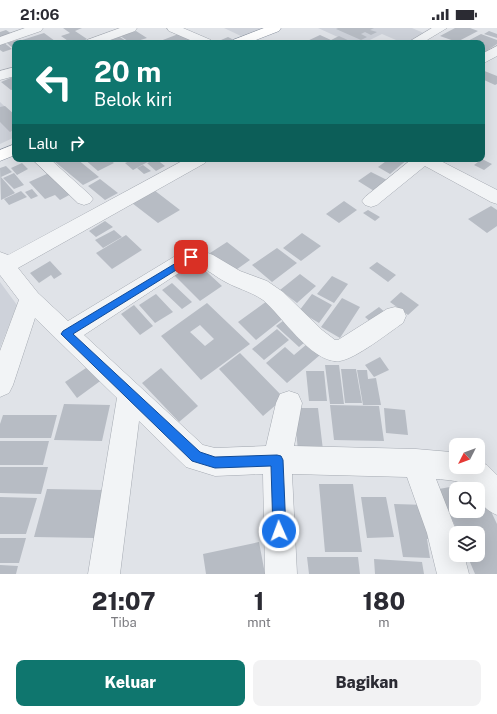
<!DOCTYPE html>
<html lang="id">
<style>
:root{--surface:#fff;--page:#f2f2f3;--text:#2b2b33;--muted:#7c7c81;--accent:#0f766e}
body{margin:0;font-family:"Public Sans",sans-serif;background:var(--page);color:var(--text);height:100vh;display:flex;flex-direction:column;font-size:15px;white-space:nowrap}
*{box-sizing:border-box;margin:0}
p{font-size:13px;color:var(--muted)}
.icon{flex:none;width:22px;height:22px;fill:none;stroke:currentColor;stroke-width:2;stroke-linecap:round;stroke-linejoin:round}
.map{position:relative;height:546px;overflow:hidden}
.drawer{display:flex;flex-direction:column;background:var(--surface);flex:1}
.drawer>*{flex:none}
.hud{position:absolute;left:12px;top:12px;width:473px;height:122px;border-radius:8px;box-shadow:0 4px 16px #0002;background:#0f766e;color:#fff;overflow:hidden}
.needle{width:26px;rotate:228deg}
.fabs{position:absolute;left:449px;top:410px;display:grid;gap:8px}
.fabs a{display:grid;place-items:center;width:36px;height:36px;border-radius:8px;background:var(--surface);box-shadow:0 4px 16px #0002;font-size:20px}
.pin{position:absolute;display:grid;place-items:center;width:34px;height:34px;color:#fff;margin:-17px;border-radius:8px;box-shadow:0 2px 6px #0006}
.me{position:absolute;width:44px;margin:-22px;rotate:358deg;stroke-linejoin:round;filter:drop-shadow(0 0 3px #0008)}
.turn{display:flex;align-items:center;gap:14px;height:84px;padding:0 16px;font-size:18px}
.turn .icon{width:52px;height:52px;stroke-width:2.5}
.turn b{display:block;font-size:28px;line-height:34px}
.then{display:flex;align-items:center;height:38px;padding:0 16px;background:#0003;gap:8px;font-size:15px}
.eta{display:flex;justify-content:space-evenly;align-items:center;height:68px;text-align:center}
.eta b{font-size:24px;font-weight:800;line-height:28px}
.action{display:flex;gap:8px;margin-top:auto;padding:8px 16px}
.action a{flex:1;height:46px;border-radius:8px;background:var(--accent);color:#fff;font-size:16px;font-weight:800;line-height:46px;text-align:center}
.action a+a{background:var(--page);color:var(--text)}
.status{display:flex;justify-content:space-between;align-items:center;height:28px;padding:0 20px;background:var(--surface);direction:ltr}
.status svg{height:11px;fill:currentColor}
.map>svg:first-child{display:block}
.built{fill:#ced2da}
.building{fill:#b7bcc4;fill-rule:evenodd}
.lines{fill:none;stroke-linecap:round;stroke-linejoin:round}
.minor-casing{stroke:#a5aab2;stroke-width:1}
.highway-casing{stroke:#88909e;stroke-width:1}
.minor{fill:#f2f4f6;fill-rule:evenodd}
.highway{fill:#fff;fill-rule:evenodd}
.route{fill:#1a73e8;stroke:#114b97}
</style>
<div class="status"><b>21:06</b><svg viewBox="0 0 49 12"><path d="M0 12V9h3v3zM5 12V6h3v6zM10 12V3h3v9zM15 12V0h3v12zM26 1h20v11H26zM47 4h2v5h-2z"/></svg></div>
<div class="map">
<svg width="497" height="546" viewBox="0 0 497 546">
<rect width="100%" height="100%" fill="#e0e3e8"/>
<path class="built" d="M224 0H263L241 8Z
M318 0H412L426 6 408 15H403L382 6 364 15H351Z
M0 74 15 88V109L0 116Z
M0 254 17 277 0 320Z"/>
<path class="building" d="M63 0H82L75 3 87 11 80 15H71L61 8 70 5Z
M338 0H374L370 2 377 4 371 7 365 4 361 6 367 9 361 12 336 1Z
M455 0H470L478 3 457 14 440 8Z
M6 2 12 6 0 10V4Z
M127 3 130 5 136 3 147 10 131 15 117 6Z
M489 3 497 6V10L484 6Z
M44 5 55 13 47 15H22L19 13Z
M181 5 200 15H155Z
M481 6 497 12V16L482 26V15H464Z
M117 7 129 15H105L102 13Z
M320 7 331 12 324 15H303Z
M339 8 354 15H338L331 12Z
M228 9 234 12 227 15H214Z
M16 12 19 15H15V22L7 15Z
M3 14 12 21 3 24 0 22V15Z
M482 42 497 48V56L495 57 482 51Z
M15 48V61L11 62 1 54Z
M5 78 15 87V101L10 104 0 94V79Z
M59 131H77L99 149 83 157 54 133Z
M84 131H109L114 135 98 143Z
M134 131H153L133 142 125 135Z
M156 131 165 138 156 143 147 135Z
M389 131H408L390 146 378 139Z
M482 131 492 136 484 142 474 137Z
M22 135 28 141 17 147 11 140Z
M143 137 151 143 144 146 137 140Z
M6 138 12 144 1 149 15 165 1 172 0 140Z
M371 144 387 152 374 163 358 153Z
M14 145 24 157 14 161 3 150Z
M49 145 71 166 60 172 55 167 45 171 29 154Z
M100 151 118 165 105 172 88 158Z
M32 161 38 168 31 171 25 164Z
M154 162 180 182 158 195 132 175Z
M21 163 27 169 9 177 4 171Z
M344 173 357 182 339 195 326 186Z
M491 178 497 182V198L487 205 468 191Z
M368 182 380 189 375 193 363 185Z
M105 193 113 199 96 209 89 203Z
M114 202 122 209 103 220 95 212Z
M302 205 321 218 301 233 283 220Z
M126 207 142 222 112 241 96 225Z
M227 214 250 232 233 244 210 225Z
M277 220 297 235 272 254 252 237Z
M50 233 62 246 54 251 51 247 39 255 30 245Z
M195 233 222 258 200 273 174 247Z
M377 234 396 247 388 254 369 240Z
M300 246 316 258 297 275 280 262Z
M332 248 348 256 334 275 317 266Z
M172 255 192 274 182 281 162 262Z
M401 264 419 277 408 287 390 274Z
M156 266 173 284 155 295 139 277Z
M312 266 332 277 319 295 299 283Z
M342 270 360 279 340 310 321 299Z
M267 273 285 289 256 312 238 294Z
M207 275 250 316 201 352 161 308ZM200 297 214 311 205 318 190 304Z
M134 277 153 298 140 307 121 286Z
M379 279 387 286 373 296 365 289Z
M287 290 310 310 299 319 276 298Z
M277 301 289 312 264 332 252 321Z
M307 316 320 327 287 355 266 335 285 319 294 327Z
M240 325 284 370 263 388 219 341Z
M380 329 389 342 374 349 365 337Z
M92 336 103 351 77 370 65 354Z
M325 337H339L344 376H330Z
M161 340 198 378 179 394 142 355Z
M341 341H356L362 375H345Z
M357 342H367L368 351 376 350 381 377H363Z
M306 343H324L327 373H309Z
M64 376 110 377 102 413 54 412Z
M330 377 379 378 384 413 334 412Z
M294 380H318L323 422 298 423Z
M384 380 405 382 408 407 386 405Z
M3 387H57L51 410H0V396Z
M0 413H49L43 437H0Z
M0 439H48L41 466 0 465Z
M477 454 497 496V546H475L467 527H478V505H458L439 461ZM456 461H478V483H456Z
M319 456H353L362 524H325Z
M47 461 104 462 95 510 34 509Z
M0 469 37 470 26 506H0Z
M361 469H386L394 509 367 510Z
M394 476 427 477 433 511H427L430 530 403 529Z
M0 510H26L19 535H0Z
M259 514 265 546H206L203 526Z
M307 529H358L360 546H309Z
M374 531 422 534 424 546H375Z
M0 537 18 538 16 546H0Z"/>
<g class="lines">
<g class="minor-casing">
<path id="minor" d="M25 0H43L41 3 0 17V9Z
M120 0H137L135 3 102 15H85L87 12Z
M167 0H183L211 12 213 15H197L169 3Z
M432 0H447L422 15H407Z
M497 18V28L482 36V26Z
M15 39V48L0 52V43Z
M32 131H50L90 167 93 171 90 175 84 177 78 175Z
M186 131H207L205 135 18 240 38 265 68 293 177 227 190 222H200L213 227 240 243 267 253 283 264 322 302 335 312H338L387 281 395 279 403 281 406 288 403 295C388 305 357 330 340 333 313 337 282 288 263 272 250 263 235 260 222 252 213 247 205 239 195 237H191L84 307 203 417 215 420 266 418 276 375 280 366 289 363 298 366 302 375 294 418 416 421 451 424 456 426V439H478V433L487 437 497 447V487C485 482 478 474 478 461H471C463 452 447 452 436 451L457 505 456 527H464L469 546H437L427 505 407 449 292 446 297 546H265L263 446 215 448 186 439 139 393 120 546H88L117 370 35 290 13 357 9 365 0 369V323L19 272 0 247V224L8 227Z
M412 131H437L497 162V176L491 174 425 138 377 177 371 179 365 177 362 173 365 169Z"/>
</g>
<g class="highway-casing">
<path id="highway" d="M264 0H281L279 3 248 15H231L233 12Z
M15 116V127L0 133V122Z"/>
</g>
<use href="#minor" class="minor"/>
<use href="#highway" class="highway"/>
</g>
<path class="route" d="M191 226 194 227V231L73 306 200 424 215 429 277 427 281 428 283 432 286 503 284 508 279 510 275 508 273 503 271 438 215 440 192 433 61 306 63 303Z"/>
</svg>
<div class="fabs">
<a><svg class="needle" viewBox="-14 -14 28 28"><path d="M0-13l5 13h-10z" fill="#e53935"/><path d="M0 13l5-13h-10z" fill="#7c7c81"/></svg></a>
<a><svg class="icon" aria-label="search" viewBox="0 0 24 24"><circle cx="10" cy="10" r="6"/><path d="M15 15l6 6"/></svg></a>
<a><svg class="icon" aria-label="layers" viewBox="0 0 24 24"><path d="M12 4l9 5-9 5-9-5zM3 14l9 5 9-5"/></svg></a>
</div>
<div class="pin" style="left:191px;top:229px;background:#d93025"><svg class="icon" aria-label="arrive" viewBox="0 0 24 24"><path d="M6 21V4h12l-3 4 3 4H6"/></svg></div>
<svg class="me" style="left:279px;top:503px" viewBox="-20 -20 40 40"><circle r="17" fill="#1a73e8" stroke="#fff" stroke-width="3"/><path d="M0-11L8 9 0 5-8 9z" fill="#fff"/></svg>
<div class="hud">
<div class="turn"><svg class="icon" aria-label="left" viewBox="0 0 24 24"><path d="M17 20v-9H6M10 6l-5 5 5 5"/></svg><div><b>20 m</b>Belok kiri</div></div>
<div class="then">Lalu<svg class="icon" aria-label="right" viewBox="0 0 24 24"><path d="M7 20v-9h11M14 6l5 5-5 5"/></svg></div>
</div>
</div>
<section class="drawer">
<div class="eta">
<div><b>21:07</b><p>Tiba</p></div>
<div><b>1</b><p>mnt</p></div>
<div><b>180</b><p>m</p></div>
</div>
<div class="action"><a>Keluar</a><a>Bagikan</a></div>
</section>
